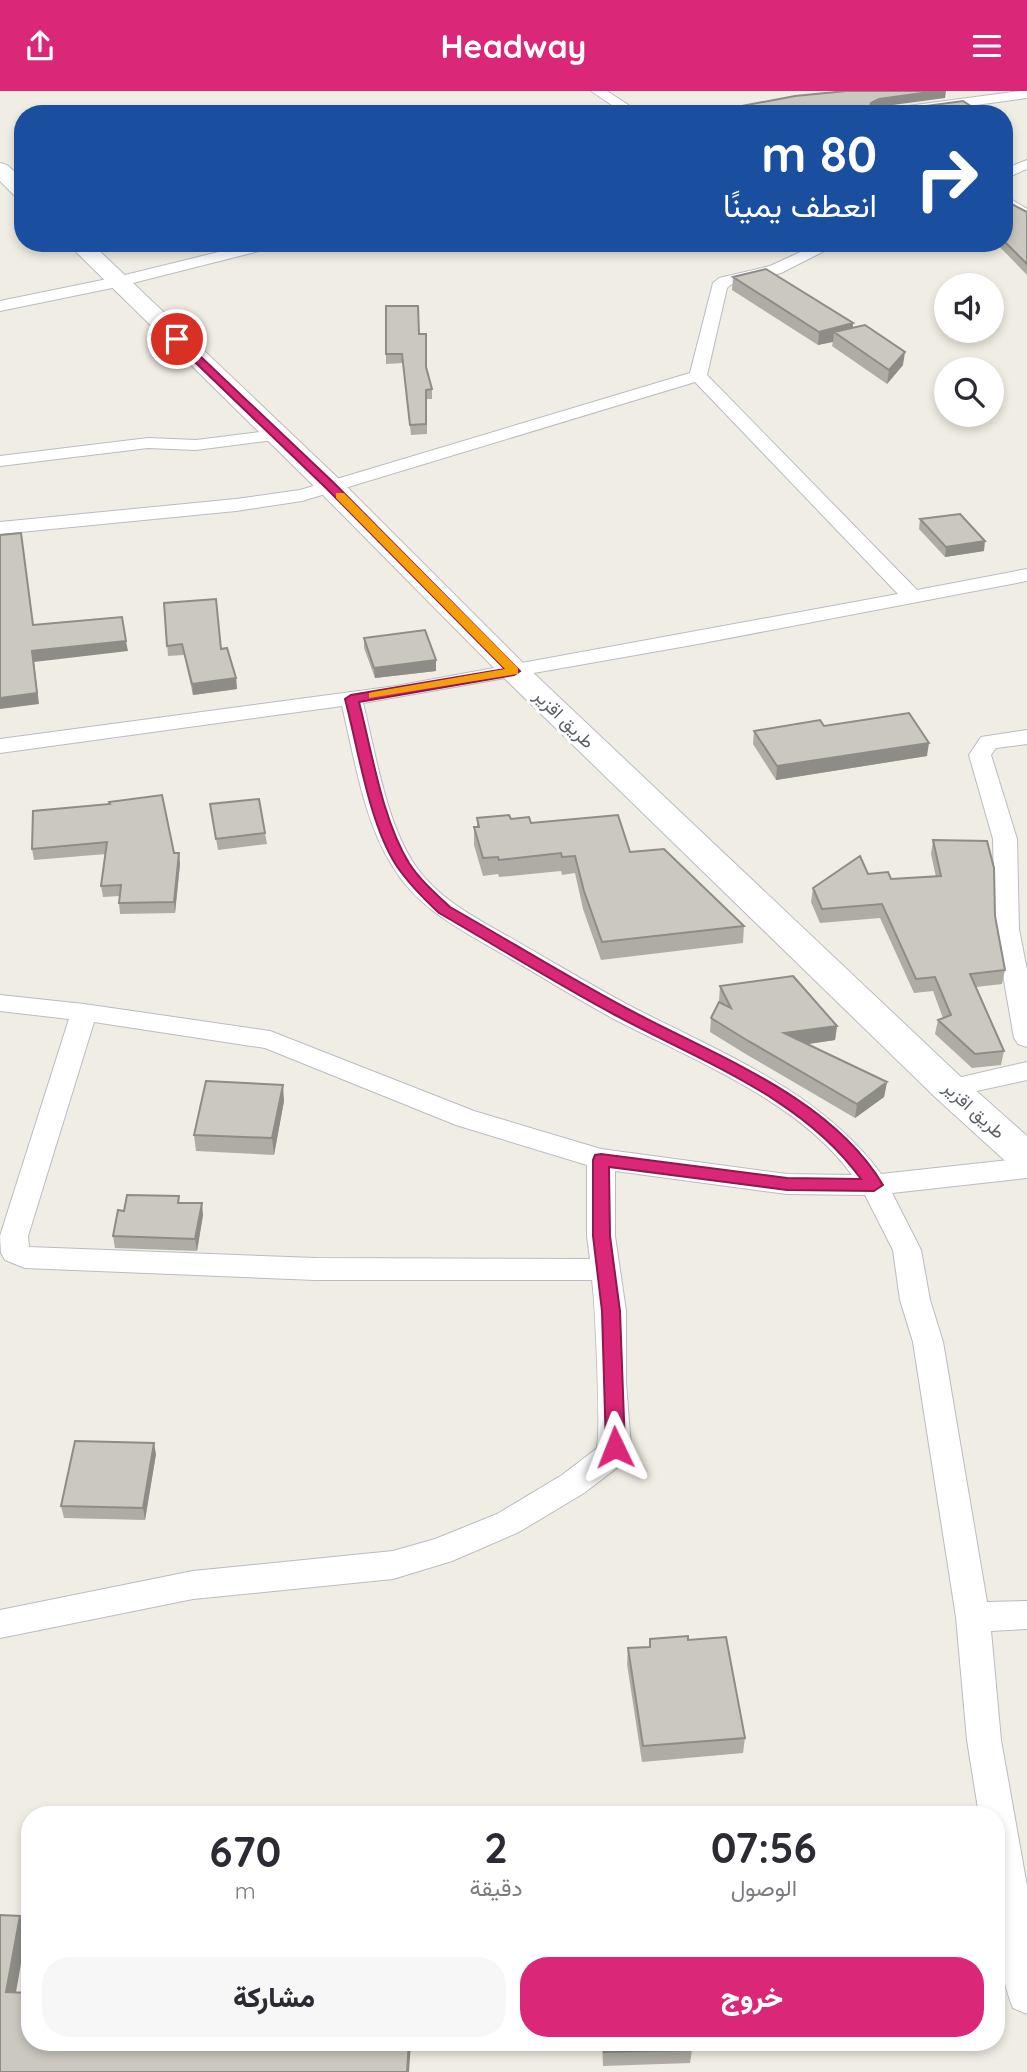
<!DOCTYPE html>
<html lang="ar">
<meta charset="utf-8">
<style>
:root{--surface:#fff;--page:#f7f7f7;--text:#2b2b33;--muted:#7c7c81;--accent:#db2777}
body{margin:0;font-family:Quicksand,Vazirmatn,sans-serif;background:var(--page);color:var(--text);direction:rtl;height:100vh;display:flex;flex-direction:column;font-size:26px;white-space:nowrap}
*{box-sizing:border-box;margin:0}
p{font-size:23px;color:var(--muted)}
.icon{flex:none;width:38px;height:38px;fill:none;stroke:currentColor;stroke-width:2;stroke-linecap:round;stroke-linejoin:round}
.map{position:relative;flex:1;overflow:hidden;direction:ltr}
.drawer{position:absolute;left:21px;top:1715px;width:984px;height:245px;display:flex;flex-direction:column;background:var(--surface);border-radius:28px;box-shadow:0 4px 10px #0003;direction:rtl}
.drawer>*{flex:none}
.hud{position:absolute;left:14px;top:14px;width:999px;height:147px;border-radius:28px;box-shadow:0 4px 10px #0003;direction:rtl;background:#1a4fa0;color:#fff;overflow:hidden}
.controls{position:absolute;left:934px;top:182px;display:grid;gap:14px}
.controls a{display:grid;place-items:center;width:70px;height:70px;border-radius:50%;background:var(--surface);box-shadow:0 4px 10px #0003;font-size:35px}
.pin{position:absolute;display:grid;place-items:center;width:60px;height:60px;color:#fff;margin:-30px;border:4px solid #fff;border-radius:50%;box-shadow:0 2px 7px #0007}
.me{position:absolute;width:77px;margin:-38px;rotate:358deg;stroke-linejoin:round;filter:drop-shadow(0 0 5px #0008)}
.turn{display:flex;align-items:center;gap:24px;height:147px;padding:0 21px;font-size:32px}
.turn .icon{width:91px;height:91px;stroke-width:2.5}
.turn b{display:block;font-size:49px;line-height:60px}
.eta{display:flex;justify-content:space-evenly;align-items:center;height:119px;text-align:center}
.eta b{font-size:42px;font-weight:800;line-height:49px}
.button{display:flex;gap:14px;margin-top:auto;padding:14px 21px}
.button a{flex:1;height:80px;border-radius:28px;background:var(--accent);color:#fff;font-size:28px;font-weight:800;line-height:80px;text-align:center}
.button a+a{background:var(--page);color:var(--text)}
header{display:flex;justify-content:space-between;align-items:center;height:91px;padding:0 21px;background:var(--accent);color:#fff;font-size:32px;font-weight:800}
.map>svg:first-child{display:block}
.lines{fill:none;stroke-linecap:round;stroke-linejoin:round}
.street-casing{stroke:#b9bcc1;stroke-width:2}
.secondary-casing{stroke:#b9bdc3;stroke-width:2}
.street{fill:#fff;fill-rule:evenodd}
.secondary{fill:#fff;fill-rule:evenodd}
.wall{fill:#afaca5}
.shaded-wall{fill:#8e8c86}
.building{fill:#cbc8c0;stroke:#8e8c86;stroke-width:2}
.route{fill:#db2777;stroke:#8e194d;stroke-width:2}
.slow{fill:#f59e0b}
.labels{text-anchor:middle;stroke-width:6;stroke-linejoin:round;paint-order:stroke}
.street-label{font-size:18px;fill:#5c6066;stroke:#fff}
</style>
<header><svg class="icon" aria-label="menu" viewBox="0 0 24 24"><path d="M4 6h16M4 12h16M4 18h16"/></svg>Headway<svg class="icon" aria-label="share" viewBox="0 0 24 24"><path d="M12 15V3M7 8l5-5 5 5M5 13v7h14v-7"/></svg></header>
<div class="map">
<svg width="1027" height="1981" viewBox="0 0 1027 1981">
<rect width="100%" height="100%" fill="#f0ede4"/>
<g class="lines">
<g class="street-casing">
<path id="street" d="M591 0H607L642 23H625Z
M1020 0H1027V7L910 23H871L878 19Z
M1027 69V78L1004 88V78Z
M1004 104 1027 118V129L1004 115Z
M255 152H281L279 155 117 196 0 220V210L117 186Z
M820 152H840L781 182 730 194 727 197 707 284 917 499 1027 478V490L698 553 363 612C376 663 386 734 417 777 443 813 486 832 523 854 560 875 596 897 634 917 722 962 821 1001 881 1083L1027 1067V1087L892 1102 921 1159 930 1209 943 1251 987 1511 1027 1510V1538L991 1540 1001 1649 1027 1795V1923L1013 1917C990 1860 996 1785 996 1724H979L967 1649 956 1526 913 1251 900 1209 893 1159 865 1104 787 1103 615 1080V1145L626 1220V1292L631 1356 618 1376 584 1402 519 1441 452 1470 393 1488 193 1508 0 1547V1519L193 1480 393 1460 435 1448 497 1423 562 1384 596 1358C602 1350 595 1209 592 1189H315L25 1177 5 1169 1 1162 0 1145 69 928 0 920V904L84 913 270 940 474 1020 601 1058 787 1083 852 1084C799 1010 693 969 614 928 577 908 541 885 504 864 462 839 419 819 393 776 363 729 355 668 342 615L0 662V648L396 595 898 503 695 291 302 410 236 420 0 443V431L236 408 300 399 690 282 713 192 719 187 770 175ZM94 931 265 957 456 1034 587 1074V1145L590 1168 315 1167 29 1156 28 1145Z
M276 339 282 340 285 344 282 348 196 359 148 357 0 375V365L148 347 196 349Z
M1027 639V653L996 657 991 664 1017 748 1019 838 1027 879V956L1018 953 1014 947 995 838 993 748 969 664 981 646Z
M1027 971V989L949 1006 940 1003 936 997 940 991Z"/>
</g>
<g class="secondary-casing">
<path id="secondary" d="M0 72 7 74 23 88V106L15 105 0 90Z
M67 152H91L340 389 525 574 963 988 1027 1045V1081L1013 1077 935 1006 503 586 320 401Z"/>
</g>
<use href="#street" class="street"/>
<use href="#secondary" class="secondary"/>
</g>
<path class="wall" d="M1004 109 1027 121V184L996 152H1004Z
M733 186 853 232V237L903 274 887 293 832 255 833 250 818 254 732 199Z
M419 243 432 298V308H427V343L411 344 403 272 386 273V263Z
M920 428 984 460 945 466 919 438Z
M164 512 221 558 236 587 237 598 193 604 184 564 168 565Z
M364 547 436 569V580L375 587 364 557Z
M824 635 927 665 776 689 753 653 754 640Z
M210 713 265 742 267 753 218 759Z
M33 720 174 762 180 773 175 822 120 823 119 812V805L103 806 101 795 106 763 34 769 32 758Z
M477 727 511 728 531 732 630 761 744 835 743 852 601 869 583 818 575 782 562 784 561 780 499 786 498 783 483 785 474 754V736H477Z
M933 749 995 825 1005 879 1002 893 976 896 1004 960 1001 974 972 977 935 943 938 929 943 927 933 900 914 902 880 827 820 832 811 811 813 797 868 783 891 788 936 786 931 763Z
M720 895 837 935 835 949 807 953 887 991 884 1006 855 1027 744 962 710 941 711 927 720 912 719 910Z
M284 1010 274 1064 196 1060 194 1044Z
M180 1112 203 1124 197 1160 115 1157 113 1145 124 1120Z
M156 1363 145 1429 64 1427 61 1415Z
M650 1548 688 1549 745 1647 743 1662 642 1671 627 1573 628 1557 649 1556Z
M602 1951H692V1959L690 1972 603 1975Z"/>
<path class="shaded-wall" d="M937 0H946L945 7 878 16 870 21 871 12 879 8Z
M853 232 852 246 834 241 833 251 818 254 819 241Z
M905 261 903 274 887 293 889 279Z
M985 450 984 460 945 466 946 456Z
M126 550 128 560 34 571 39 613 0 618V607L32 560Z
M436 569V580L375 587 374 577Z
M236 587 237 598 193 604 192 593Z
M929 652 927 665 776 689 777 675Z
M179 762 180 773 175 822 174 811Z
M837 935 835 949 782 957 784 942Z
M887 991 884 1006 855 1027 857 1013Z
M283 994 284 1010 274 1064 272 1047Z
M202 1112 203 1124 197 1160 195 1148Z
M154 1352 156 1363 145 1429 143 1417Z
M20 1825 26 1843 13 1919 6 1901Z
M409 1951H411L409 1981H407Z"/>
<path class="building" d="M846 0H937L879 8 871 12 870 16 911 17 963 10 983 23H720L715 20 795 5Z
M1004 109 1027 121V173L1004 150Z
M766 178 853 232 819 241 733 186Z
M386 215H418L419 243H426V276L432 298 426 299V333L410 334 402 263H386Z
M865 234 905 261 889 279 834 241Z
M960 423 985 450 946 456 920 428Z
M21 442 33 534 122 526 126 550 32 560 37 602 0 607V444Z
M216 508 221 558 227 557 236 587 192 593 182 553 167 555 164 512Z
M425 539 436 569 374 577 364 547Z
M909 622 929 652 777 675 754 640 820 629 824 635Z
M162 704 174 762H179L174 811 119 812 121 794 101 795 107 751 32 758 33 720 110 713 109 711Z
M259 708 265 742 216 748 210 713Z
M509 724 511 728 529 726 531 732 618 724 630 761 664 758 744 835 602 851 584 800 575 765 562 766 561 762 499 769 498 766 483 767 474 736H479L477 727Z
M933 749 987 750 994 777 995 825 1005 879 970 883 1004 960 975 963 938 929 951 924 935 886 916 888 882 813 822 818 813 797 860 765 868 783 888 781 891 788 941 785Z
M793 885 837 935 784 942 887 991 857 1013 745 948 711 927 719 911 731 917 720 895Z
M206 990 283 994 272 1047 194 1044Z
M127 1104 179 1105 178 1112H202L195 1148 113 1145 118 1119 124 1120Z
M75 1350 154 1352 143 1417 61 1415Z
M688 1545V1549L726 1546 745 1647 643 1655 628 1557 650 1556V1548Z
M0 1824 20 1825 6 1901 30 1902V1951H409L407 1981H0Z
M604 1951H692V1959L604 1961Z"/>
<path class="route" d="M173 246H180L334 392 520 580 514 584 359 611C372 661 382 728 409 772 420 789 435 802 450 816 508 849 566 885 626 917 713 964 830 1005 883 1094L874 1100 787 1099 609 1076 610 1145 620 1220 625 1356 622 1361 615 1363 608 1361 606 1356 602 1220 593 1145V1069L595 1064 601 1063 787 1087 861 1088C802 1006 700 970 615 924 555 892 498 856 439 822 423 807 408 792 396 774 369 732 358 657 345 608L351 604 505 578 326 397 173 250Z"/>
<path class="slow" d="M336 402H344L518 577V583L369 607V602L373 601 505 578 336 407Z"/>
<g class="labels">
<g class="street-label">
<text transform="translate(564 628) rotate(44)" y="6">طريق اقزير</text>
<text transform="translate(974 1019) rotate(42)" y="6">طريق اقزير</text>
</g>
</g>
</svg>
<div class="controls">
<a><svg class="icon" aria-label="sound" viewBox="0 0 24 24"><path d="M4 9h4l5-4v14l-5-4H4zM17 9q2 3 0 6"/></svg></a>
<a><svg class="icon" aria-label="search" viewBox="0 0 24 24"><circle cx="10" cy="10" r="6"/><path d="M15 15l6 6"/></svg></a>
</div>
<div class="pin" style="left:177px;top:248px;background:#d93025"><svg class="icon" aria-label="arrive" viewBox="0 0 24 24"><path d="M6 21V4h12l-3 4 3 4H6"/></svg></div>
<svg class="me" style="left:615px;top:1356px" viewBox="-20 -20 40 40"><path d="M0-17L14 15 0 8-14 15z" fill="#db2777" stroke="#fff" stroke-width="4"/></svg>
<div class="hud">
<div class="turn"><svg class="icon" aria-label="right" viewBox="0 0 24 24"><path d="M7 20v-9h11M14 6l5 5-5 5"/></svg><div><b>80 m</b>انعطف يمينًا</div></div>
</div>
<section class="drawer">
<div class="eta">
<div><b>07:56</b><p>الوصول</p></div>
<div><b>2</b><p>دقيقة</p></div>
<div><b>670</b><p>m</p></div>
</div>
<div class="button"><a>خروج</a><a>مشاركة</a></div>
</section>
</div>
